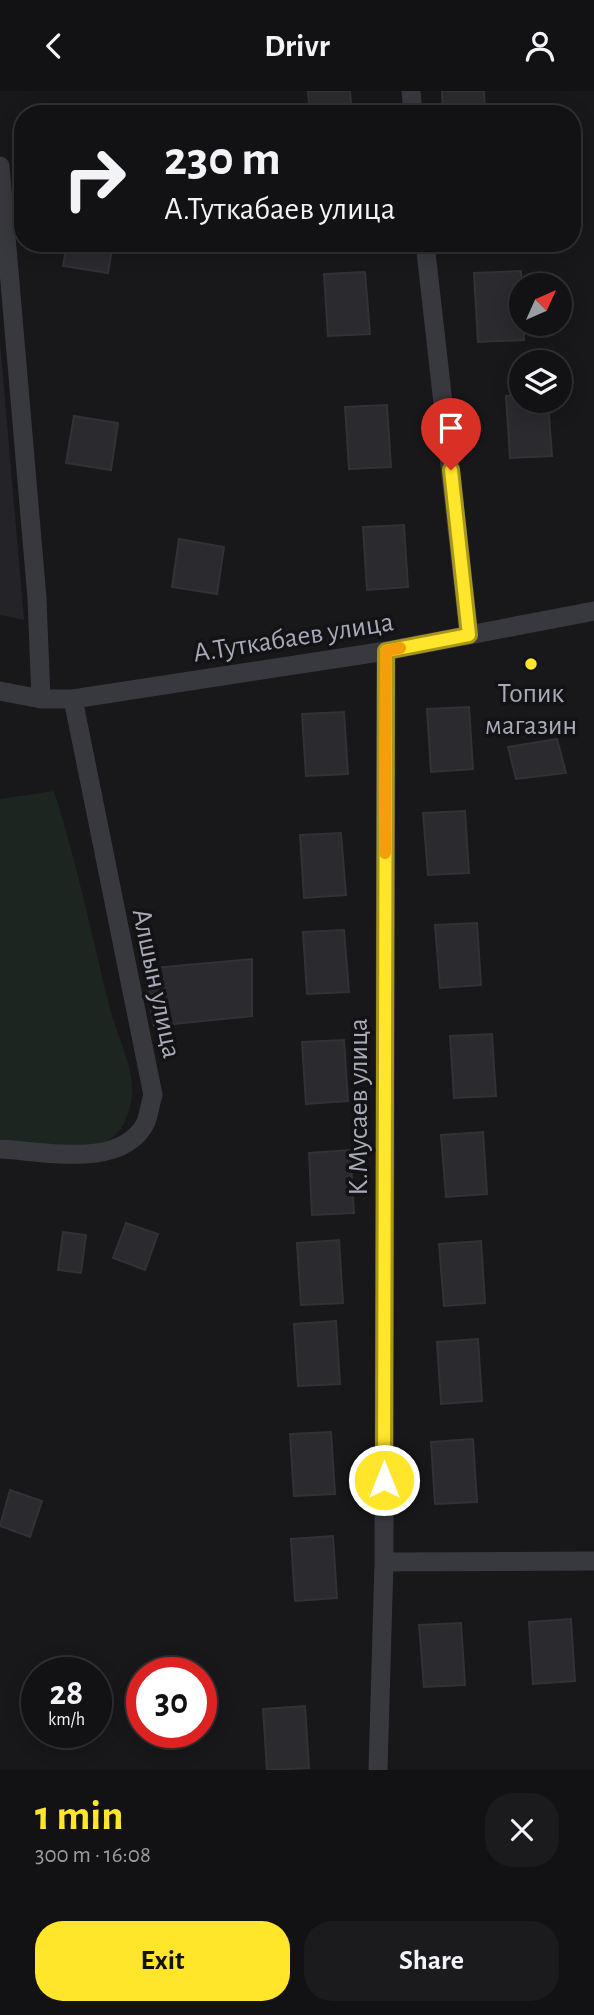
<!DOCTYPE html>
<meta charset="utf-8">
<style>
:root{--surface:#121114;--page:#1b1a1d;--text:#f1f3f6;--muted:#9c9da0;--line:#313134;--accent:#ffe62a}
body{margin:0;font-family:"Alegreya Sans",sans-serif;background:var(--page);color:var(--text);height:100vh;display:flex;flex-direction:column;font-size:26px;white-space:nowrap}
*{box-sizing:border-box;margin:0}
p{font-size:23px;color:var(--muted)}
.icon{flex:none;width:38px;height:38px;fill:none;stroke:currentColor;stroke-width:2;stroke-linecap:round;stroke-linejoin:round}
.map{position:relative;height:1679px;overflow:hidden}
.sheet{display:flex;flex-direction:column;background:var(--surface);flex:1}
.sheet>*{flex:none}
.guide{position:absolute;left:14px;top:14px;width:567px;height:147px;border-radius:28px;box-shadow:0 4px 18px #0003,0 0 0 2px var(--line);background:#121114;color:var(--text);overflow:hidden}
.needle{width:46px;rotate:45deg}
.fabs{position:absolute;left:509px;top:182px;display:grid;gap:14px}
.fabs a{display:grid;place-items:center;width:63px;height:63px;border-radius:50%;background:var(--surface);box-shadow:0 4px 18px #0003,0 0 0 2px var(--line);font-size:35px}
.speed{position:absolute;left:21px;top:1566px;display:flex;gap:14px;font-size:35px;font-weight:700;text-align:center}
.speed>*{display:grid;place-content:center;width:91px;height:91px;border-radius:50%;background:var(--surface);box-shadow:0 4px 18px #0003,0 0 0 2px var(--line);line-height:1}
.speed small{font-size:18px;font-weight:400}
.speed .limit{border:10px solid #d22;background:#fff;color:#111}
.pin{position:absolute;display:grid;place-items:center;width:60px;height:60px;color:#fff;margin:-72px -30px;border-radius:50% 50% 50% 0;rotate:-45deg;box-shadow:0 0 7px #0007}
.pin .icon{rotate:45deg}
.me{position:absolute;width:77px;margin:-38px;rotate:0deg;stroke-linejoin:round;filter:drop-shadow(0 0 5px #0008)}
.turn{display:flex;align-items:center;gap:24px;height:147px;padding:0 35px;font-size:32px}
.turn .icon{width:91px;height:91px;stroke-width:2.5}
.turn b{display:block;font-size:49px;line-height:60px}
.round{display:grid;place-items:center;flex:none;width:74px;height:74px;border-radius:28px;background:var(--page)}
.head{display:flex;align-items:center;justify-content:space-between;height:119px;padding:0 35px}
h1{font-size:42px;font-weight:600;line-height:52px;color:var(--accent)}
.primary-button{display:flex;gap:14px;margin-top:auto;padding:14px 35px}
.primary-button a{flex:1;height:80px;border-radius:28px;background:var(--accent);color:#111;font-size:28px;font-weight:600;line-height:80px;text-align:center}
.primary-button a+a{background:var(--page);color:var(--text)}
header{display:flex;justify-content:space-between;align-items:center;height:91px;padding:0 35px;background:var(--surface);font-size:32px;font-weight:600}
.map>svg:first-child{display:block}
.built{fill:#242327}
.green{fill:#1d2520}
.building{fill:#2b2a2e;stroke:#323136;stroke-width:2}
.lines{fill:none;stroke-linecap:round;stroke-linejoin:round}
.minor{stroke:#38383f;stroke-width:19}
.route-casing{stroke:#a6961b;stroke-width:18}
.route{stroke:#ffe62a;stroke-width:12}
.slow{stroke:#f59e0b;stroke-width:12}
.poi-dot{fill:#ffe62a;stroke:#131215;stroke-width:2.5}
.labels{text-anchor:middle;stroke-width:7;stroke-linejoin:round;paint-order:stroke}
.street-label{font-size:28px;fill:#a8aaba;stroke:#131215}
.poi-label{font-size:28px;fill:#a8aaba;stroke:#131215}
</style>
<header><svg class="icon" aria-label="back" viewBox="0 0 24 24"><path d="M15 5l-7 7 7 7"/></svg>Drivr<svg class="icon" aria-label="person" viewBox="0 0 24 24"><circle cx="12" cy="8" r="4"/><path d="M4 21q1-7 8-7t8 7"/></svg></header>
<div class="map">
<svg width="594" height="1679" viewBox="0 0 594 1679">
<rect width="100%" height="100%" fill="#18171a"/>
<path class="built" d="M0 251 24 529 0 524Z"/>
<path class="green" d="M54 700C77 772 92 845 110 918 116 940 132 974 132 995 133 1009 128 1030 118 1041 91 1073 34 1051 0 1048V708Z"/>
<path class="building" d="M308 0H350L352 23H310Z
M442 0H484L485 23H443Z
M67 152H113L108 182 63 175Z
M521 180 524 249 478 251 474 182Z
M365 181 370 243 328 245 324 183Z
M522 304V310H548L552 365 510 367 506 305Z
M387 314 391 376 349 378 345 316Z
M74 325 118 332 111 379 66 372Z
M404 434 408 496 367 499 363 436Z
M179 448 224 456 217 503 172 496Z
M469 616 473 678 431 681 427 618Z
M344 621 348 683 306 685 302 623Z
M557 648 566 682 516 688 508 656Z
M465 720 469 782 428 784 423 722Z
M341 742 346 804 304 807 300 744Z
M477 832 481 894 440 897 435 834Z
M344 839 349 901 307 903 303 841Z
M252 868V925L154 935 143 878Z
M492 943 496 1005 454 1007 450 945Z
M344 949 348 1010 306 1013 302 951Z
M483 1041 487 1103 446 1106 441 1044Z
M350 1059 354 1122 312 1124 309 1062Z
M126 1132 158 1143 145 1179 113 1167Z
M63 1141 86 1144 81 1182 58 1179Z
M339 1149 343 1212 301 1214 297 1152Z
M481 1150 485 1212 444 1215 439 1153Z
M336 1230 340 1293 298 1295 294 1233Z
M478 1248 482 1310 441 1313 437 1251Z
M331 1341 335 1403 294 1405 290 1343Z
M473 1348 477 1411 435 1413 431 1351Z
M10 1399 42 1410 30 1446 0 1435Z
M333 1445 337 1507 295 1510 291 1448Z
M571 1528 575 1590 533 1593 529 1531Z
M461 1532 465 1594 424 1596 419 1534Z
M305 1615 309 1677 267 1679 263 1618Z"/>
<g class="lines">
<path class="minor" d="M411 0 413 23
M0 75 37 507 41 608
M425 152 469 544
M0 600 41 608H73L386 560 594 520
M0 1058C43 1060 123 1079 146 1031 149 1023 150 1013 153 1004L73 608
M384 1471 594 1470
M378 1679 384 1471 386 560"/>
</g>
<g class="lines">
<g class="route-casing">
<path id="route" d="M384 1389 386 560 469 544 451 379"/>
</g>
<use href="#route" class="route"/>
<path class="slow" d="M385 762 386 560 400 557"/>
</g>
<circle class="poi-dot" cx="531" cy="573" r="7"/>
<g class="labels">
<g class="street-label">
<text transform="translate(293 545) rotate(-9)" y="10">А.Туткабаев улица</text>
<text transform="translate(158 892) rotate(78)" y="10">Алшын улица</text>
<text transform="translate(357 1016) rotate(-90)" y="10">К.Мусаев улица</text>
</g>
<g class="poi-label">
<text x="531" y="611">Топик<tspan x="531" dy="32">магазин</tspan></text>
</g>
</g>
</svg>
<div class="fabs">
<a><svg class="needle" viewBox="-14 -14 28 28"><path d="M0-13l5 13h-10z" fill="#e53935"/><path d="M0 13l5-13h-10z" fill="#9c9da0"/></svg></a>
<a><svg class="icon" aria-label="layers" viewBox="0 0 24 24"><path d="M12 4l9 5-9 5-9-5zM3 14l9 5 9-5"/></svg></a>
</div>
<div class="speed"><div>28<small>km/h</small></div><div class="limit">30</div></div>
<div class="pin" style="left:451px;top:379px;background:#d93025"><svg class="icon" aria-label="arrive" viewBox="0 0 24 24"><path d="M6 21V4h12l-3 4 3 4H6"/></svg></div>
<svg class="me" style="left:384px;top:1389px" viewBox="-20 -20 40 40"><circle r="17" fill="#ffe62a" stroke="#fff" stroke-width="3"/><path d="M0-11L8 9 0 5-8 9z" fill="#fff"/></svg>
<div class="guide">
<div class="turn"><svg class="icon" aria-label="right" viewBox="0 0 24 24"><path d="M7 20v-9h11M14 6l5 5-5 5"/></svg><div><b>230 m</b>А.Туткабаев улица</div></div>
</div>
</div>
<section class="sheet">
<div class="head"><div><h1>1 min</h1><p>300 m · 16:08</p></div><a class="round"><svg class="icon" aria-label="close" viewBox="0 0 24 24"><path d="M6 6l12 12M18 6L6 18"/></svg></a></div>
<div class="primary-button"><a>Exit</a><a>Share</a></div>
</section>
